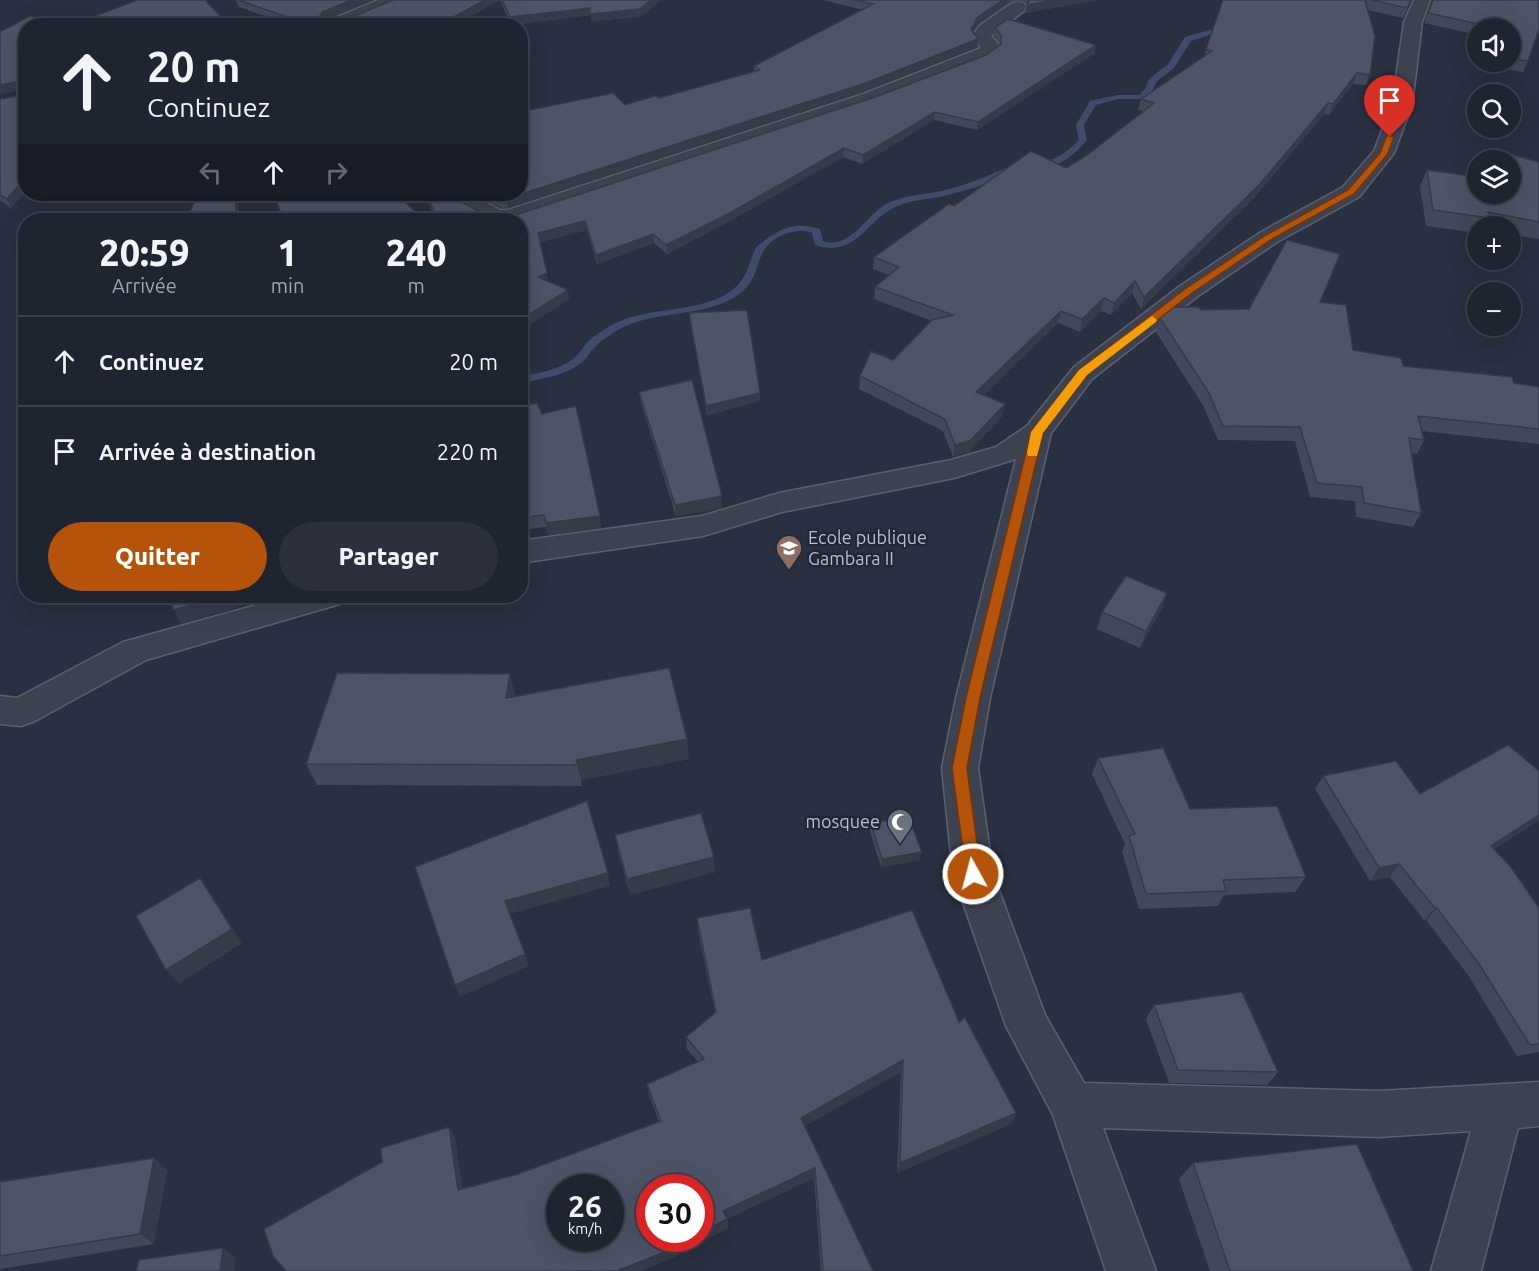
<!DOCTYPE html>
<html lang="fr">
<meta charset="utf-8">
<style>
:root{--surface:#1f2431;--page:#2c303d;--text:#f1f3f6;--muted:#a1a4ab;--line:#3c414d;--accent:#b45309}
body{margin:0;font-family:Ubuntu,sans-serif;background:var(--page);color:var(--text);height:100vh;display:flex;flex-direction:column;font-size:22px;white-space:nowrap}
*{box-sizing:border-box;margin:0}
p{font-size:20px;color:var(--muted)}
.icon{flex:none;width:33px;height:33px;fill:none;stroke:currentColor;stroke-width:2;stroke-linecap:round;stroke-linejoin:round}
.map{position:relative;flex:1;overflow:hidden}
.panel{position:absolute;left:18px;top:213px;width:510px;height:390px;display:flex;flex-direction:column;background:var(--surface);border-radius:24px;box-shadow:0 6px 24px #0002,0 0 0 2px var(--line)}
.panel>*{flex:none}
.guide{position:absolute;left:18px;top:18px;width:510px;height:183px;border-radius:24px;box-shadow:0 6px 24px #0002,0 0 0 2px var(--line);background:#1f2431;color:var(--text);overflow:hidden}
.fabs{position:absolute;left:1467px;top:18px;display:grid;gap:12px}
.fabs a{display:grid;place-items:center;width:54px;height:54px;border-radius:50%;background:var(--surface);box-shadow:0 6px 24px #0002,0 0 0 2px var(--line);font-size:30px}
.speed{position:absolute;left:546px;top:1174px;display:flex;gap:12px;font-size:30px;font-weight:700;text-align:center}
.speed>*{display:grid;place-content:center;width:78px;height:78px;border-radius:50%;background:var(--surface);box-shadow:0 6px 24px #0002,0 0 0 2px var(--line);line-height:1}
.speed small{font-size:15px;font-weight:400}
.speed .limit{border:9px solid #d22;background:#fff;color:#111}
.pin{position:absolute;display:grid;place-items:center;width:51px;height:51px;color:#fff;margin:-62px -26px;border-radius:50% 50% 50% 0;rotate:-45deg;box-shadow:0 0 6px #0007}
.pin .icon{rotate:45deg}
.me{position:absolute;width:66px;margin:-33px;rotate:353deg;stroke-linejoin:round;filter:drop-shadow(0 0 4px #0008)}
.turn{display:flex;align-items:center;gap:21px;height:126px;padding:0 30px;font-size:27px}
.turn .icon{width:78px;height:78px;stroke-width:2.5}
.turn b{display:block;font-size:42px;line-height:51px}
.lanes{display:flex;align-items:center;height:57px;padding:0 30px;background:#0003;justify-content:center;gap:30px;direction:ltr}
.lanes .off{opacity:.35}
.eta{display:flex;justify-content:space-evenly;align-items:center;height:102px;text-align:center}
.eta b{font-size:36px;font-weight:800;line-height:42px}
.action{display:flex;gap:12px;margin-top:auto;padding:12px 30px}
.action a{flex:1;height:69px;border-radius:36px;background:var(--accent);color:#fff;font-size:24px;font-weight:800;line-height:69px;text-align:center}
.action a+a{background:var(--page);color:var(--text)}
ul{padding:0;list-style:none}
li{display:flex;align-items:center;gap:18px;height:90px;padding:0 30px;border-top:2px solid var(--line)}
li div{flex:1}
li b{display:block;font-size:22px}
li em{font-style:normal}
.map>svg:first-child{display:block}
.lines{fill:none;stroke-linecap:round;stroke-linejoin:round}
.stream{fill:#404b69;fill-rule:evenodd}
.street-casing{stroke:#5b606f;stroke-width:3}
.street{fill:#3d4251;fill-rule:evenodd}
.wall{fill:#424859}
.shaded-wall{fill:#363b49}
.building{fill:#4d5468;stroke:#363b49;stroke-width:1.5;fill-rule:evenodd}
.route{fill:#b45309;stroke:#753606;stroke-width:1.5}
.slow{fill:#f59e0b}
.labels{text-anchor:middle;stroke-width:4.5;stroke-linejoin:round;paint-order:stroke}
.poi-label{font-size:18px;fill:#babecb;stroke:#212737;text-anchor:start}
</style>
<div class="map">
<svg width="1539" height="1271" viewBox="0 0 1539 1271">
<rect width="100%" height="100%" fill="#293041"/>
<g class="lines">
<path class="stream" d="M1224 26 1231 28 1191 41 1174 68 1156 82 1152 92 1144 99H1118L1096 105 1084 125 1087 140C1074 156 1056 170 1035 168V164C1054 161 1065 154 1079 140L1076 125 1090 101 1118 95H1139L1145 89 1149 79 1168 64 1185 37Z
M1010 166 1017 168C1000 182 961 192 939 197 925 200 911 200 898 206 865 219 857 259 815 245L812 233C797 227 773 236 764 250 756 263 758 277 744 290 714 317 666 310 631 324 618 329 602 339 593 349 589 354 586 359 581 363 565 376 540 379 520 383V377C538 373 558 370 573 359 578 355 581 350 585 345 594 335 610 325 623 320 658 306 708 313 737 286 748 275 749 262 755 249 757 245 761 243 765 240 783 226 798 222 820 229L823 241C848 250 865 218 883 206 900 195 922 195 941 191 964 186 988 176 1010 166Z"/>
<g class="street-casing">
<path id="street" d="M378 0H400L398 4 347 26H323L325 22Z
M1414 0H1430L1422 22 1412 105 1394 153 1359 197 1277 242 1198 296 1092 379 1051 433 990 698 978 768 993 874 1045 1015 1084 1083 1379 1091 1539 1082V1126L1518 1128 1481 1271H1431L1471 1131 1379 1137 1103 1128 1156 1271H1106L1053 1115 1006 1026 953 874 942 768 956 698 1016 459 954 478 782 512 703 536 520 563V541L702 516 779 493 951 460 996 447 1027 426 1074 367 1180 286 1261 232 1343 187 1374 151 1392 105 1404 22Z
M1018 2 1024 3 1026 7 1024 11 991 36 998 43 999 50 984 61 877 102 520 221 485 220 448 199 445 194H471L500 210H508L863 94 981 48 972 37 979 26 1012 3Z
M289 596H345L340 604 146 660 33 722 21 726 0 724V696L17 698 123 642Z"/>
</g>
<use href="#street" class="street"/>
</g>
<path class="wall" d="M236 0H372L326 19 345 20 393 0H661L641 17 591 21V15L511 25 500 0 453 26H293L239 7Z
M823 0H1099L1025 13 1027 5 1026 2 1012 1 977 25 973 32 978 39 977 47 862 92 508 208H501L474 194H520L625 105 659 98 754 72V66L863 10Z
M1223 0H1412L1403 18 1368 10 1370 75 1366 85 1353 84 1329 115 1324 114 1255 197 1141 309 1132 293 1111 315 1101 311 1080 332 1058 323 983 395 1005 404 1002 416 969 452 953 457 943 431 859 389 860 376 893 360 932 321 874 299 875 287 889 275 873 269 874 257 954 206 1066 168 1086 156 1143 111 1138 110 1141 99 1204 57Z
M1432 0H1539L1528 61 1523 72 1476 63 1478 60V62H1510V28H1478V35L1424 23Z
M26 26V191L11 208 0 200V99L24 95V89L0 94V32Z
M995 28 1095 53 977 130 934 120 862 164 843 157 728 222 667 254 654 243 597 264 587 230 540 242 548 281 569 299 520 331V220H436L424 194H447L482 213 519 214 878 96 986 55 1000 45V43L994 36Z
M1539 162V239L1510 234V226H1478V233L1426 226 1420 186 1427 170 1487 204Z
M37 194H68L51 201Z
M94 194H146L131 203Z
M1320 302 1353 350 1403 366 1539 387V444L1422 431 1424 440 1417 454 1411 453 1421 513 1413 527 1356 517 1355 501 1310 497 1295 441 1218 440 1204 407 1156 332 1160 318 1201 310 1249 309Z
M689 313 760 401 707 415 690 322Z
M639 392 722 508 676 516 641 403Z
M520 407 542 414 601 528 548 535 546 527 520 530Z
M1167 593 1161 610 1140 648 1097 629 1102 612Z
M510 674 515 696 689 759 581 780 582 786 317 785 306 764Z
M1098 758 1190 809 1306 877 1295 892 1224 895 1218 906 1139 909 1122 852 1125 844 1092 774Z
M1539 771V820L1494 849 1539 908V1052L1517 1056 1468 975 1426 920H1424L1390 877 1370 881 1315 789 1323 776 1420 794Z
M871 824 920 860 881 867 870 832Z
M615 835 715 872 630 895 618 851Z
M697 918 762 960 959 1022 1016 1113 1011 1124 897 1173 901 1072 804 1126 873 1271H821L814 1178 727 1219 728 1228 668 1260 286 1271 449 1127 455 1138 462 1188 518 1174 659 1122 649 1095 647 1084 698 1062 687 1049 686 1037 715 1013 698 931Z
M1154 1005 1278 1072 1267 1085 1169 1083 1146 1019Z
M154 1158 167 1170 154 1244 0 1269V1182Z
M1193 1163 1413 1271H1210L1179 1179Z"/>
<path class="shaded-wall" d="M352 0H372L324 20 319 19 322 12Z
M485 0H500L453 26H437Z
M651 0H661L641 17 591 21V15L511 25 510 17Z
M1003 0H1012L977 25 970 37 971 29 978 17Z
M1056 0H1099L1025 13 1027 5Z
M978 39 977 47 862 92 508 208 506 199Z
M1096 45 1095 53 977 130 978 122Z
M1357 73 1353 84 1329 115 1333 104Z
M24 80 26 89 0 94V85Z
M1328 103 1324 114 1255 197 1141 309 1144 297Z
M935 112 934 120 862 164 863 155Z
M844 148 843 157 728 222 667 254 666 245Z
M23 180 26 184V191L11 208 7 199Z
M47 194H68L51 201Z
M127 194H146L131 203Z
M235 194H238L239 220H233Z
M585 221 587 230 540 242 538 233Z
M653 234 654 243 597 264 596 255Z
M547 273 548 282 538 277Z
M1135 281 1132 293 1111 315 1114 303Z
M568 290 569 299 520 331V320Z
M1104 298 1101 311 1080 332 1082 319Z
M1061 311 1058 323 974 405 976 392Z
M760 393V401L707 415 706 406Z
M1005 404 1002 416 969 452 953 457 955 445Z
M722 496V508L676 516 675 505Z
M600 516 601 528 548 535 546 523Z
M1167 593 1161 610 1140 648 1146 631Z
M225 596H237L240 607 181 624 173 610Z
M510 674 515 695 511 719 506 698Z
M687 739 689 759 581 780 576 760Z
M1539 815V820L1480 858 1491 846Z
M922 852 920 860 881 867 882 859Z
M714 857 715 872 630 895 627 879Z
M1399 864 1390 877 1370 881 1379 868Z
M608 873 610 886 509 914 505 901Z
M200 878 211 893 242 943 179 984 166 970Z
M1435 908H1437L1426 920H1424Z
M525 954 529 966 460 997 455 985Z
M903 1060 901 1072 800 1129 801 1118Z
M1016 1113 1011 1124 897 1173 900 1163Z
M449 1127 455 1138 464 1199 458 1190Z
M154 1158 167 1170 154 1244 140 1234Z
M815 1168 814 1178 727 1219 728 1228 668 1260 641 1271H616L689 1239H700V1233L723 1211Z
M223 1248 236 1258 234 1271H220Z"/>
<path class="building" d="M138 0H205L230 26H68Z
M238 0H352L322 12 319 19 345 20 393 0H485L437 26H314Z
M502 0H651L640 9 590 14V8L510 17Z
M855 0H1003L978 17 971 29 978 39 863 84 506 199H499L489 194H520V112L613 93 625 105 655 96 659 98 760 70 754 66 873 4Z
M1029 0H1056L1027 5Z
M1223 0H1365L1375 36 1370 75 1357 73 1333 104 1328 103 1259 185 1144 297 1135 281 1114 303 1104 298 1082 319 1061 311 976 392 1005 404 971 440 955 445 945 419 860 376 871 351 893 360 932 320 953 315 875 287 899 267 874 257 949 204 954 206 1031 151 1066 168 1086 156 1154 103 1141 99 1212 51 1206 49Z
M1371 0H1411L1407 8Z
M1433 0H1539V29L1528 61 1510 58V28H1491L1492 27 1428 13Z
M30 16 67 26H26V181L23 180 7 199 0 195V99L24 95V80L0 85V32Z
M1008 19 1096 45 978 122 935 112 863 155 844 148 728 214 666 245 653 234 596 255 585 221 538 233 547 273 538 277 568 290 520 320V220H438L426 194H447L482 213 519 214 878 96 986 55 1001 44V35L995 28Z
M1512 155 1539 162V222L1488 212 1490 218 1433 210 1427 170 1478 177V194H1484L1487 204 1492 194H1510V160Z
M198 194H235L236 211 233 220H186Z
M273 194H397L424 220H284Z
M1287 240 1340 254 1320 302 1346 305 1353 350 1401 358 1403 366 1512 377 1514 383 1539 387V429L1418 416 1424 440 1409 438 1421 513 1364 503 1362 487 1317 483 1300 427 1223 426 1209 393 1160 318 1174 307H1199L1201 310 1249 309Z
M747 310 760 393 706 406 689 313Z
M692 380 722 496 675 505 639 392Z
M537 403 542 414 576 406 600 516 546 523 544 515 520 518V407Z
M1126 576 1167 593 1146 631 1102 612Z
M170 596H225L173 610Z
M669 668 687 739 576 760 578 765 306 764 337 673 510 674 506 698Z
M1508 745 1539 771V815L1491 846 1510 866 1539 908V1044L1530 1045 1479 964 1437 908H1435L1399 864 1379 868 1323 776 1396 761 1420 794Z
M1163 748 1190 809 1277 806 1306 877 1223 880 1226 891 1146 894 1129 836 1135 834 1098 758Z
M587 801 608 873 505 901 525 954 455 985 415 867Z
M701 813 714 857 627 879 615 835Z
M908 816 922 852 882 859 871 824Z
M200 878 232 929 166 970 136 916Z
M750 908 762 960 912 910 959 1022 965 1018 1016 1113 900 1163 903 1060 801 1118 873 1271H823L815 1168 723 1211 727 1219 700 1233V1188H650V1239H689L665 1252 616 1271H286L273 1256 264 1229 382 1162 381 1148 449 1127 458 1190 518 1174 661 1121 647 1084 704 1059 686 1037 716 1012 697 918ZM560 1188H610V1239H560Z
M1242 992 1278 1072 1178 1070 1154 1005Z
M1357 1144 1413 1271H1230L1193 1163Z
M154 1158 140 1234 0 1256V1182Z
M223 1248 220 1271H136L139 1260Z"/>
<path class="route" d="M1387 135 1394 137 1387 155 1354 194 1272 239 1192 293 1087 375 1043 433 980 698 967 768 981 874 979 880 973 882 967 880 952 768 966 698 1031 432 1079 370 1185 289 1266 235 1348 190 1380 153Z"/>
<path class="slow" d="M1152 316 1157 320 1156 322 1087 375 1043 433 1037 456H1028L1027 453 1031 432 1079 370Z"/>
<defs>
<g id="school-pin" transform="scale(1.35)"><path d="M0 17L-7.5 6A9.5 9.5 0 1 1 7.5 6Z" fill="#8d6e63" stroke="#212737"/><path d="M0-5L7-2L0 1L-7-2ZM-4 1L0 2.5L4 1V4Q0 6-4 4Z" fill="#fff"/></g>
<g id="mosque-pin" transform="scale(1.35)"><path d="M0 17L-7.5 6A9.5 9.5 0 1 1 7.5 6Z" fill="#6b7280" stroke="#212737"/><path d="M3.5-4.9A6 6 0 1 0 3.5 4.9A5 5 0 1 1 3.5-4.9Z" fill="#fff"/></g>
</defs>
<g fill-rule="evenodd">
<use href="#school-pin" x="789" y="548"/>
<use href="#mosque-pin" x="900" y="822"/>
</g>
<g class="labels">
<g class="poi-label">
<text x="808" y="544">Ecole publique<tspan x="808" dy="21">Gambara II</tspan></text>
<text x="880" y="828" text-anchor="end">mosquee</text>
</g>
</g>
</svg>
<div class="fabs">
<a><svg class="icon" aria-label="sound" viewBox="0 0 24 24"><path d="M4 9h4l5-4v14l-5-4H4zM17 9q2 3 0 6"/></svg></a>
<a><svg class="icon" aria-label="search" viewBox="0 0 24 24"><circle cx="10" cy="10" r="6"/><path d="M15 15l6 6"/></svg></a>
<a><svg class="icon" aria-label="layers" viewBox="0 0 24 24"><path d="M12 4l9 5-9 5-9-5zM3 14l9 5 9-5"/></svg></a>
<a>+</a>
<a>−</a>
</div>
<div class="speed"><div>26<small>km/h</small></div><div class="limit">30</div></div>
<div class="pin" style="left:1390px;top:137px;background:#d93025"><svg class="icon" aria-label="arrive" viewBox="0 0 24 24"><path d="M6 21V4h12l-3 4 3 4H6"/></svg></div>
<svg class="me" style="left:973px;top:874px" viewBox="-20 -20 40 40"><circle r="17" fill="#b45309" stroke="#fff" stroke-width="3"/><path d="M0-11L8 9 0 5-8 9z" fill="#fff"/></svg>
<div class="guide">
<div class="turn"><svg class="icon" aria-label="ahead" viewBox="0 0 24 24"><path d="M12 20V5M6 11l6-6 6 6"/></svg><div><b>20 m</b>Continuez</div></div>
<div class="lanes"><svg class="icon off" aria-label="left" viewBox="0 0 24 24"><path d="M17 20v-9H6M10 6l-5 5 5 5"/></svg><svg class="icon" aria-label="ahead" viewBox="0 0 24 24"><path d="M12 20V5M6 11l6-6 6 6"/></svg><svg class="icon off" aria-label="right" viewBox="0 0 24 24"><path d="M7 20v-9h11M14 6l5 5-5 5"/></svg></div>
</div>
<section class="panel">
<div class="eta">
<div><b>20:59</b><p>Arrivée</p></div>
<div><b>1</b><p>min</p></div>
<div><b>240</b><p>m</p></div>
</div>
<ul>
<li><svg class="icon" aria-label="ahead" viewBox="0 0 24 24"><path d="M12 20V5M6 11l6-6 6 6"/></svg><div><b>Continuez</b></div><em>20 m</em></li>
<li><svg class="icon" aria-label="arrive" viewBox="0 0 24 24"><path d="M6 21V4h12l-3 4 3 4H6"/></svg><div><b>Arrivée à destination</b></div><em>220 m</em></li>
</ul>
<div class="action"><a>Quitter</a><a>Partager</a></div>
</section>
</div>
